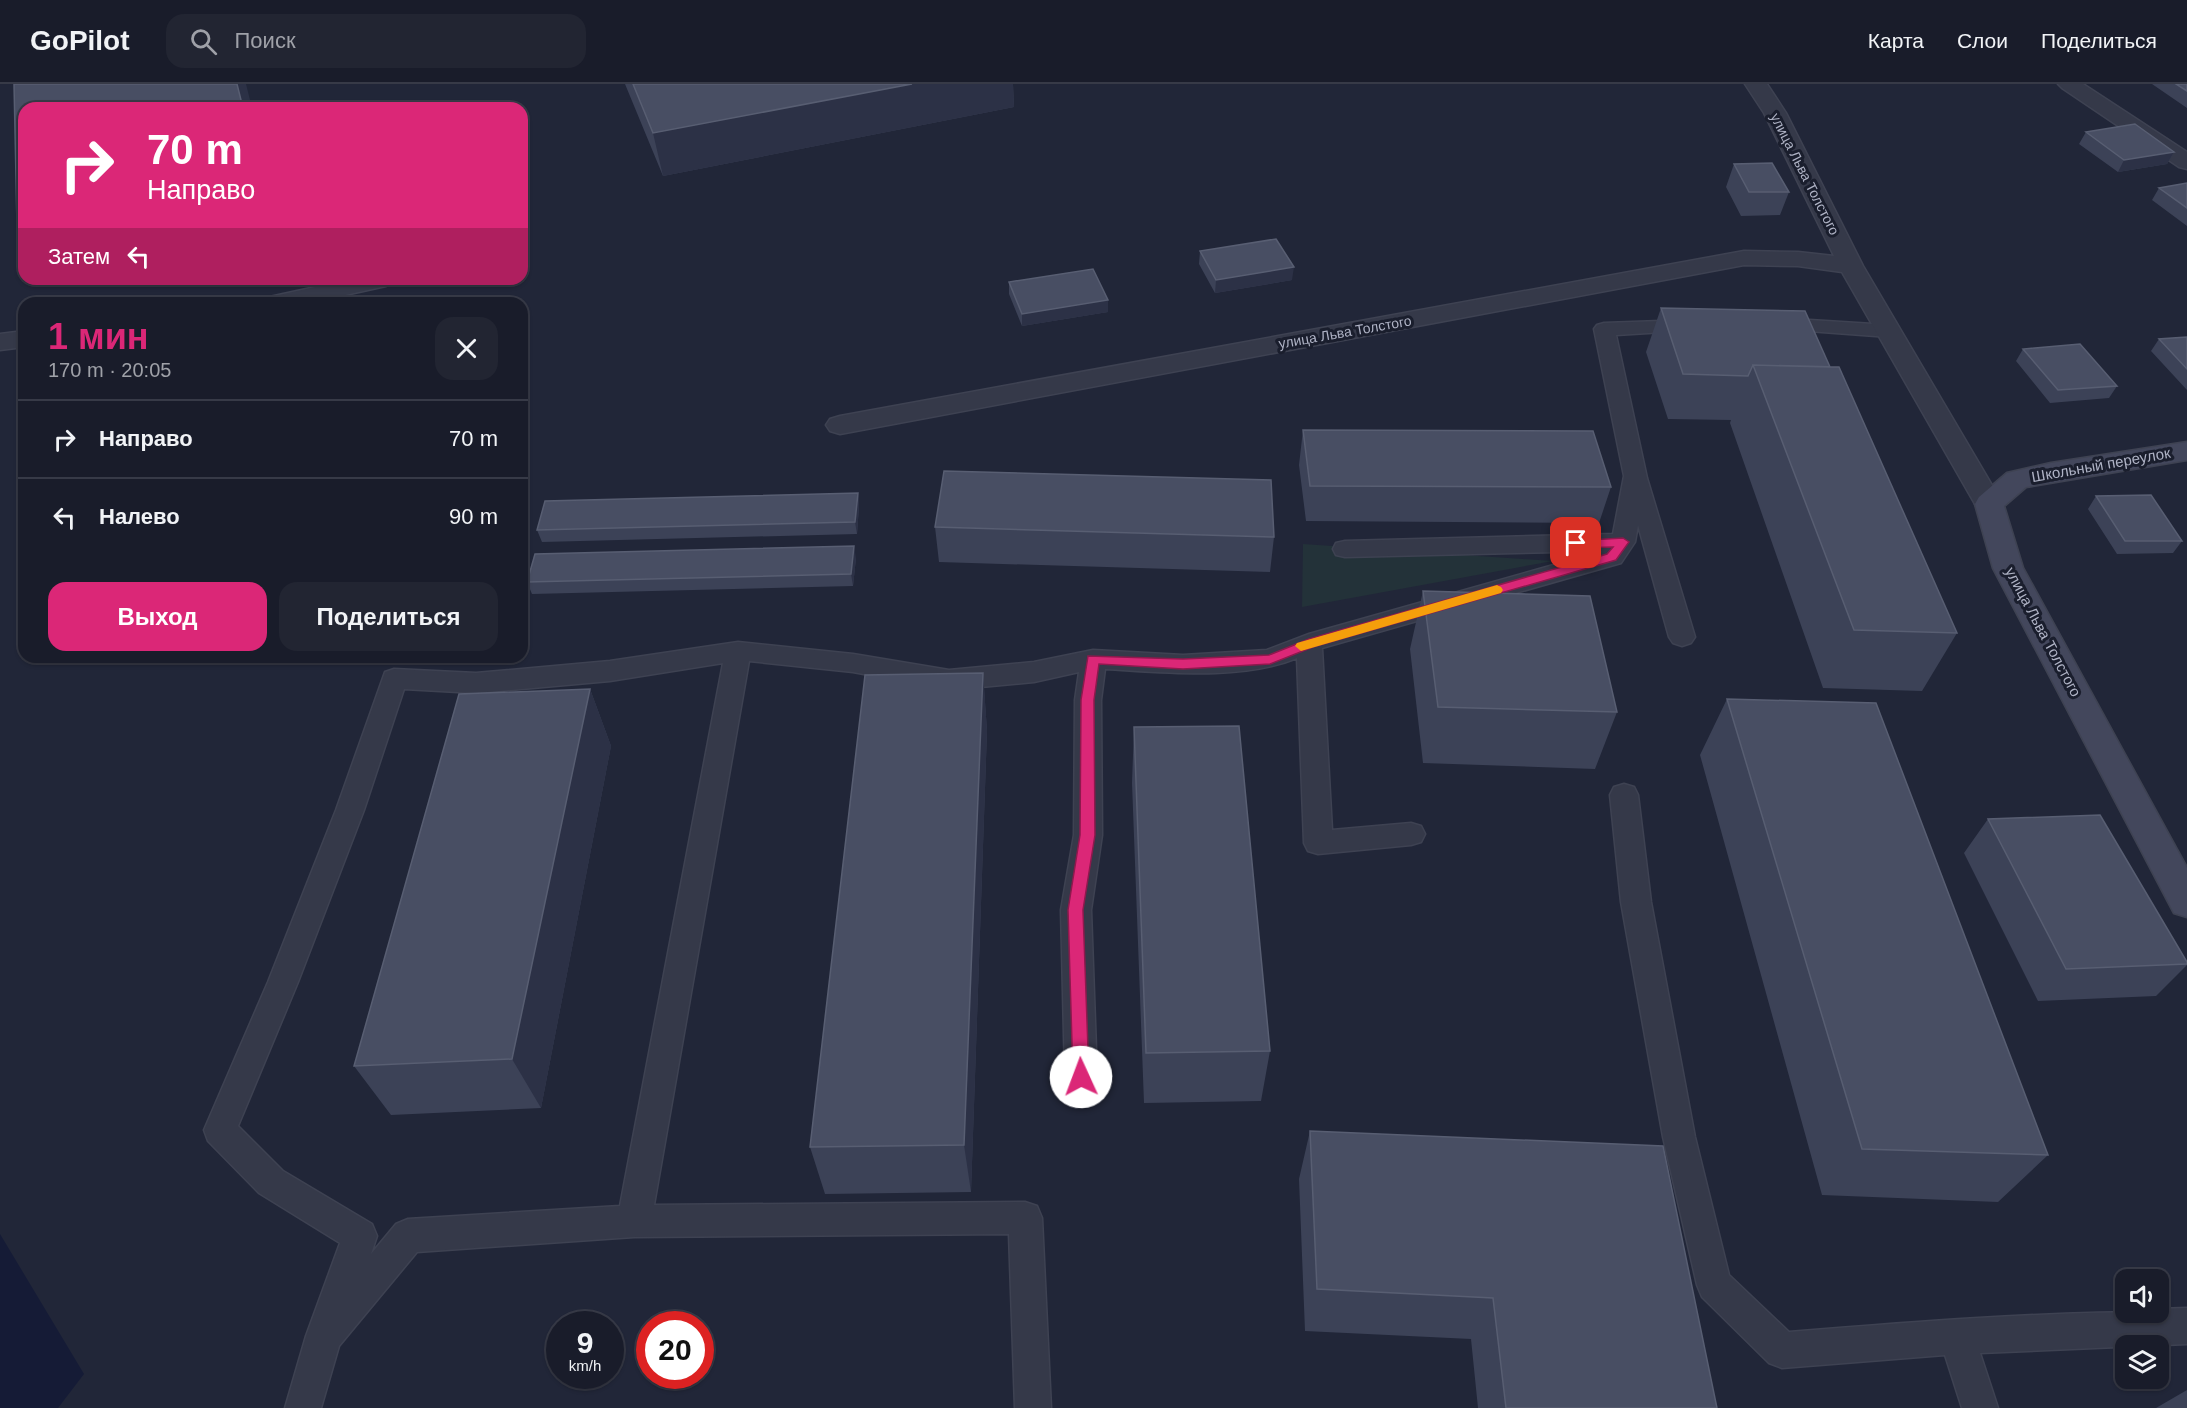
<!DOCTYPE html>
<html lang="ru">
<meta charset="utf-8">
<style>
:root{--surface:#191c2a;--page:#222532;--text:#f1f3f6;--muted:#9fa1a8;--line:#373a47;--accent:#db2777}
body{margin:0;font-family:Helvetica,sans-serif;background:var(--page);color:var(--text);height:100vh;display:flex;flex-direction:column;font-size:22px;white-space:nowrap}
*{box-sizing:border-box;margin:0}
p{font-size:20px;color:var(--muted)}
.icon{flex:none;width:33px;height:33px;fill:none;stroke:currentColor;stroke-width:2;stroke-linecap:round;stroke-linejoin:round}
.map{position:relative;flex:1;overflow:hidden}
.panel{position:absolute;left:18px;top:213px;width:510px;height:366px;display:flex;flex-direction:column;background:var(--surface);border-radius:18px;box-shadow:0 2px 4px #0004,0 0 0 2px var(--line)}
.panel>*{flex:none}
.banner{position:absolute;left:18px;top:18px;width:510px;height:183px;border-radius:18px;box-shadow:0 2px 4px #0004,0 0 0 2px var(--line);background:#db2777;color:#fff;overflow:hidden}
.controls{position:absolute;left:2115px;top:1185px;display:grid;gap:12px}
.controls a{display:grid;place-items:center;width:54px;height:54px;border-radius:12px;background:var(--surface);box-shadow:0 2px 4px #0004,0 0 0 2px var(--line);font-size:30px}
.speed{position:absolute;left:546px;top:1227px;display:flex;gap:12px;font-size:30px;font-weight:700;text-align:center}
.speed>*{display:grid;place-content:center;width:78px;height:78px;border-radius:50%;background:var(--surface);box-shadow:0 2px 4px #0004,0 0 0 2px var(--line);line-height:1}
.speed small{font-size:15px;font-weight:400}
.speed .limit{border:9px solid #d22;background:#fff;color:#111}
.pin{position:absolute;display:grid;place-items:center;width:51px;height:51px;color:#fff;margin:-26px;border-radius:12px;box-shadow:0 3px 9px #0006}
.me{position:absolute;width:66px;margin:-33px;rotate:358deg;stroke-linejoin:round;filter:drop-shadow(0 0 4px #0008)}
.turn{display:flex;align-items:center;gap:21px;height:126px;padding:0 30px;font-size:27px}
.turn .icon{width:78px;height:78px;stroke-width:2.5}
.turn b{display:block;font-size:42px;line-height:51px}
.then{display:flex;align-items:center;height:57px;padding:0 30px;background:#0003;gap:12px;font-size:22px}
.round{display:grid;place-items:center;flex:none;width:63px;height:63px;border-radius:18px;background:var(--page)}
.overview{display:flex;align-items:center;justify-content:space-between;height:102px;padding:0 30px}
h1{font-size:36px;font-weight:600;line-height:45px;color:var(--accent)}
.button{display:flex;gap:12px;margin-top:auto;padding:12px 30px}
.button a{flex:1;height:69px;border-radius:18px;background:var(--accent);color:#fff;font-size:24px;font-weight:600;line-height:69px;text-align:center}
.button a+a{background:var(--page);color:var(--text)}
ul{padding:0;list-style:none}
li{display:flex;align-items:center;gap:18px;height:78px;padding:0 30px;border-top:2px solid var(--line)}
li div{flex:1}
li b{display:block;font-size:22px}
li em{font-style:normal}
header{display:flex;align-items:center;gap:36px;box-sizing:border-box;height:84px;padding:0 30px;background:var(--surface);border-bottom:2px solid var(--line)}
header strong{font-size:28px}
nav{display:flex;gap:33px;margin-inline-start:auto;font-size:21px}
.search{width:420px;height:54px;background:var(--page);display:flex;align-items:center;gap:15px;box-sizing:border-box;padding:0 21px;border-radius:18px;color:var(--muted);font-size:22px}
.map>svg:first-child{display:block}
.green{fill:#233239}
.water{fill:#151b36}
.lines{fill:none;stroke-linecap:round;stroke-linejoin:round}
.lane-casing{stroke:#3e4252;stroke-width:3}
.street-casing{stroke:#3e4252;stroke-width:3}
.secondary-casing{stroke:#3e4252;stroke-width:3}
.lane{fill:#353949;fill-rule:evenodd}
.street{fill:#353949;fill-rule:evenodd}
.secondary{fill:#43475c;fill-rule:evenodd}
.wall{fill:#3c4257}
.shaded-wall{fill:#2c3146}
.building{fill:#484e63;stroke:#585e72;stroke-width:1.5}
.route{fill:#db2777;stroke:#8e194d;stroke-width:1.5}
.slow{fill:#f59e0b}
.labels{text-anchor:middle;stroke-width:6;stroke-linejoin:round;paint-order:stroke}
.far-street-label{font-size:14px;fill:#afb3c5;stroke:#1a1e2d}
.street-label{font-size:15px;fill:#afb3c5;stroke:#1a1e2d}
</style>
<header>
<strong>GoPilot</strong>
<div class="search"><svg class="icon" aria-label="search" viewBox="0 0 24 24"><circle cx="10" cy="10" r="6"/><path d="M15 15l6 6"/></svg>Поиск</div>
<nav><a>Карта</a><a>Слои</a><a>Поделиться</a></nav>
</header>
<div class="map">
<svg width="2187" height="1324" viewBox="0 0 2187 1324">
<rect width="100%" height="100%" fill="#212638"/>
<path class="green" d="M1303 460 1553 477 1302 523Z"/>
<path class="water" d="M0 1150 84 1290 58 1324H0Z"/>
<g class="lines">
<g class="lane-casing">
<path id="lane" d="M1776 234 1889 241 1896 243 1899 247 1896 251 1889 253 1769 244 1766 240 1769 236Z
M1690 236 1697 238 1700 242 1697 246 1616 251 1647 394 1695 553 1691 559 1682 562 1673 559 1669 553 1638 441 1635 458 1621 479 1322 564 1332 746 1411 739 1421 742 1425 750 1421 758 1411 761 1318 770 1308 767 1304 759 1297 574C1242 597 1163 588 1105 585L1101 616 1102 751 1091 826 1097 993 1092 1003 1081 1007 1070 1003 1065 993 1061 826 1074 751 1075 616 1079 588 1034 598 949 606 853 588 749 577 654 1121 1025 1118 1037 1122 1042 1134 1051 1324H1015L1009 1150 634 1153 417 1168 339 1262 321 1324H285L306 1252 340 1159 259 1109 208 1057 204 1046 268 898 336 726 385 588 394 585 476 589 610 577 738 558 853 570 949 586 1034 578 1093 566 1183 571 1267 566 1309 550 1603 467 1345 473 1336 471 1333 465 1336 459 1345 457 1613 450 1624 392 1594 245 1597 241 1604 239ZM723 579 620 1122 408 1135 396 1140 371 1170 377 1152 372 1140 283 1087 238 1042 298 898 364 726 404 605 476 609 610 597Z
M1624 700 1634 703 1638 711 1651 818 1695 1053 1729 1191 1789 1248C1912 1238 2037 1228 2158 1228V1225L2187 1224V1260L1980 1269 1998 1324H1962L1945 1271 1782 1284 1769 1279 1702 1213 1697 1201 1663 1053 1621 818 1610 711 1614 703Z"/>
</g>
<g class="street-casing">
<path id="street" d="M1745 0H1767L1786 29 1863 182 2003 420 1999 427 1989 430 1979 427 1842 188 1798 182 1744 181 840 350 830 347 826 341 830 335 840 332 1744 167 1798 168 1834 172 1764 29Z
M2058 0H2083L2187 68V85L2179 83 2062 4Z
M352 195H388L389 197 386 202 309 219H261L265 214Z
M24 247V263L0 266V250Z"/>
</g>
<g class="secondary-casing">
<path id="secondary" d="M2187 358V376L2026 403 2004 422 2023 484 2187 784V833L2174 829 1993 484 1975 420 1979 413 2007 389 2051 379Z"/>
</g>
<use href="#lane" class="lane"/>
<use href="#street" class="street"/>
<use href="#secondary" class="secondary"/>
</g>
<path class="wall" d="M625 0H1013L1014 23 663 92Z
M2152 0H2187V24Z
M2086 48 2174 68 2167 80 2118 88 2079 60Z
M1734 80 1789 108 1780 131 1741 132 1726 103Z
M2187 99V142L2152 116 2159 104Z
M1200 167 1292 196 1215 209 1199 180Z
M1009 198 1108 228 1022 242 1009 210Z
M1661 224 1830 283 1957 549 1922 607 1823 604 1730 339 1731 336 1668 335 1646 268Z
M2187 253V306L2151 267 2159 255Z
M2023 265 2117 302 2109 314 2050 319 2016 277Z
M1303 346 1611 403 1599 439 1306 437 1299 381Z
M858 409 859 422 857 450 542 458 537 446Z
M2096 412 2182 457 2173 469 2117 470 2088 425Z
M935 443 1274 453 1270 488 939 478Z
M856 474 853 502 532 510 527 498Z
M1423 507 1617 628 1595 685 1423 679 1410 565Z
M983 589 987 647 971 1108 825 1110 810 1063Z
M590 605 611 662 541 1024 391 1031 354 982Z
M1727 615 2048 1071 1998 1118 1822 1111 1700 671Z
M1134 643 1270 967 1261 1017 1144 1019 1132 699Z
M1988 735 2187 878V881L2156 912 2038 917 1964 769Z
M1310 1047 1717 1324H1478L1471 1255 1305 1247 1299 1095Z
M2187 1306V1324H2156Z"/>
<path class="shaded-wall" d="M237 0H246L252 24H243Z
M912 0H1013L1014 23 663 92 653 49Z
M2174 68 2167 80 2118 88 2124 76Z
M24 140V153L17 142Z
M1294 183 1292 196 1215 209 1216 196Z
M1108 216V228L1022 242V230Z
M858 409 859 422 857 450 855 438Z
M854 462 856 474 853 502 851 490Z
M983 589 987 647 971 1108 964 1061Z
M590 605 611 662 541 1024 512 975Z"/>
<path class="building" d="M14 0H237L243 24H24V140L17 142Z
M633 0H912L653 49Z
M2176 0H2187V7Z
M2135 40 2174 68 2124 76 2086 48Z
M1772 79 1789 108H1749L1734 80Z
M2187 99V124L2159 104Z
M1276 155 1294 183 1216 196 1200 167Z
M1093 185 1108 216 1022 230 1009 198Z
M1661 224 1805 227 1830 283 1753 281 1748 292 1683 290Z
M2187 253V285L2159 255Z
M2080 260 2117 302 2058 306 2023 265Z
M1753 281 1839 283 1957 549 1854 546Z
M1303 346 1593 347 1611 403 1310 402Z
M944 387 1271 396 1274 453 935 443Z
M858 409 855 438 537 446 545 417Z
M2151 411 2182 457H2125L2096 412Z
M854 462 851 490 527 498 535 470Z
M1423 507 1590 512 1617 628 1438 623Z
M983 589 964 1061 810 1063 865 591Z
M590 605 512 975 354 982 459 610Z
M1727 615 1876 619 2048 1071 1862 1065Z
M1239 642 1270 967 1146 969 1134 643Z
M2100 731 2187 878V880L2066 885 1988 735Z
M1310 1047 1663 1062 1717 1324H1506L1493 1214 1317 1205Z"/>
<path class="route" d="M1623 454 1629 458 1616 476 1313 563 1270 580 1183 585 1099 580 1094 616 1095 751 1083 826 1089 993 1087 998 1081 1000 1075 998 1073 993 1068 826 1080 751 1081 616 1088 572 1183 575 1269 571 1309 555 1607 470 1613 463 1576 464 1570 459 1572 457Z"/>
<path class="slow" d="M1497 501 1501 503 1503 506 1501 509 1301 567 1295 562 1297 559Z"/>
<g class="labels">
<g class="far-street-label">
<text transform="translate(1805 90) rotate(63)" y="5">улица Льва Толстого</text>
<text transform="translate(1345 248) rotate(-10)" y="5">улица Льва Толстого</text>
</g>
<g class="street-label">
<text transform="translate(2101 381) rotate(-10)" y="5">Школьный переулок</text>
<text transform="translate(2043 548) rotate(62)" y="5">улица Льва Толстого</text>
</g>
</g>
</svg>
<div class="controls">
<a><svg class="icon" aria-label="sound" viewBox="0 0 24 24"><path d="M4 9h4l5-4v14l-5-4H4zM17 9q2 3 0 6"/></svg></a>
<a><svg class="icon" aria-label="layers" viewBox="0 0 24 24"><path d="M12 4l9 5-9 5-9-5zM3 14l9 5 9-5"/></svg></a>
</div>
<div class="speed"><div>9<small>km/h</small></div><div class="limit">20</div></div>
<div class="pin" style="left:1576px;top:459px;background:#d93025"><svg class="icon" aria-label="arrive" viewBox="0 0 24 24"><path d="M6 21V4h12l-3 4 3 4H6"/></svg></div>
<svg class="me" style="left:1081px;top:993px" viewBox="-20 -20 40 40"><circle r="19" fill="#fff"/><path d="M0-13L10 11 0 6-10 11z" fill="#db2777"/></svg>
<div class="banner">
<div class="turn"><svg class="icon" aria-label="right" viewBox="0 0 24 24"><path d="M7 20v-9h11M14 6l5 5-5 5"/></svg><div><b>70 m</b>Направо</div></div>
<div class="then">Затем<svg class="icon" aria-label="left" viewBox="0 0 24 24"><path d="M17 20v-9H6M10 6l-5 5 5 5"/></svg></div>
</div>
<section class="panel">
<div class="overview"><div><h1>1 мин</h1><p>170 m · 20:05</p></div><a class="round"><svg class="icon" aria-label="close" viewBox="0 0 24 24"><path d="M6 6l12 12M18 6L6 18"/></svg></a></div>
<ul>
<li><svg class="icon" aria-label="right" viewBox="0 0 24 24"><path d="M7 20v-9h11M14 6l5 5-5 5"/></svg><div><b>Направо</b></div><em>70 m</em></li>
<li><svg class="icon" aria-label="left" viewBox="0 0 24 24"><path d="M17 20v-9H6M10 6l-5 5 5 5"/></svg><div><b>Налево</b></div><em>90 m</em></li>
</ul>
<div class="button"><a>Выход</a><a>Поделиться</a></div>
</section>
</div>
